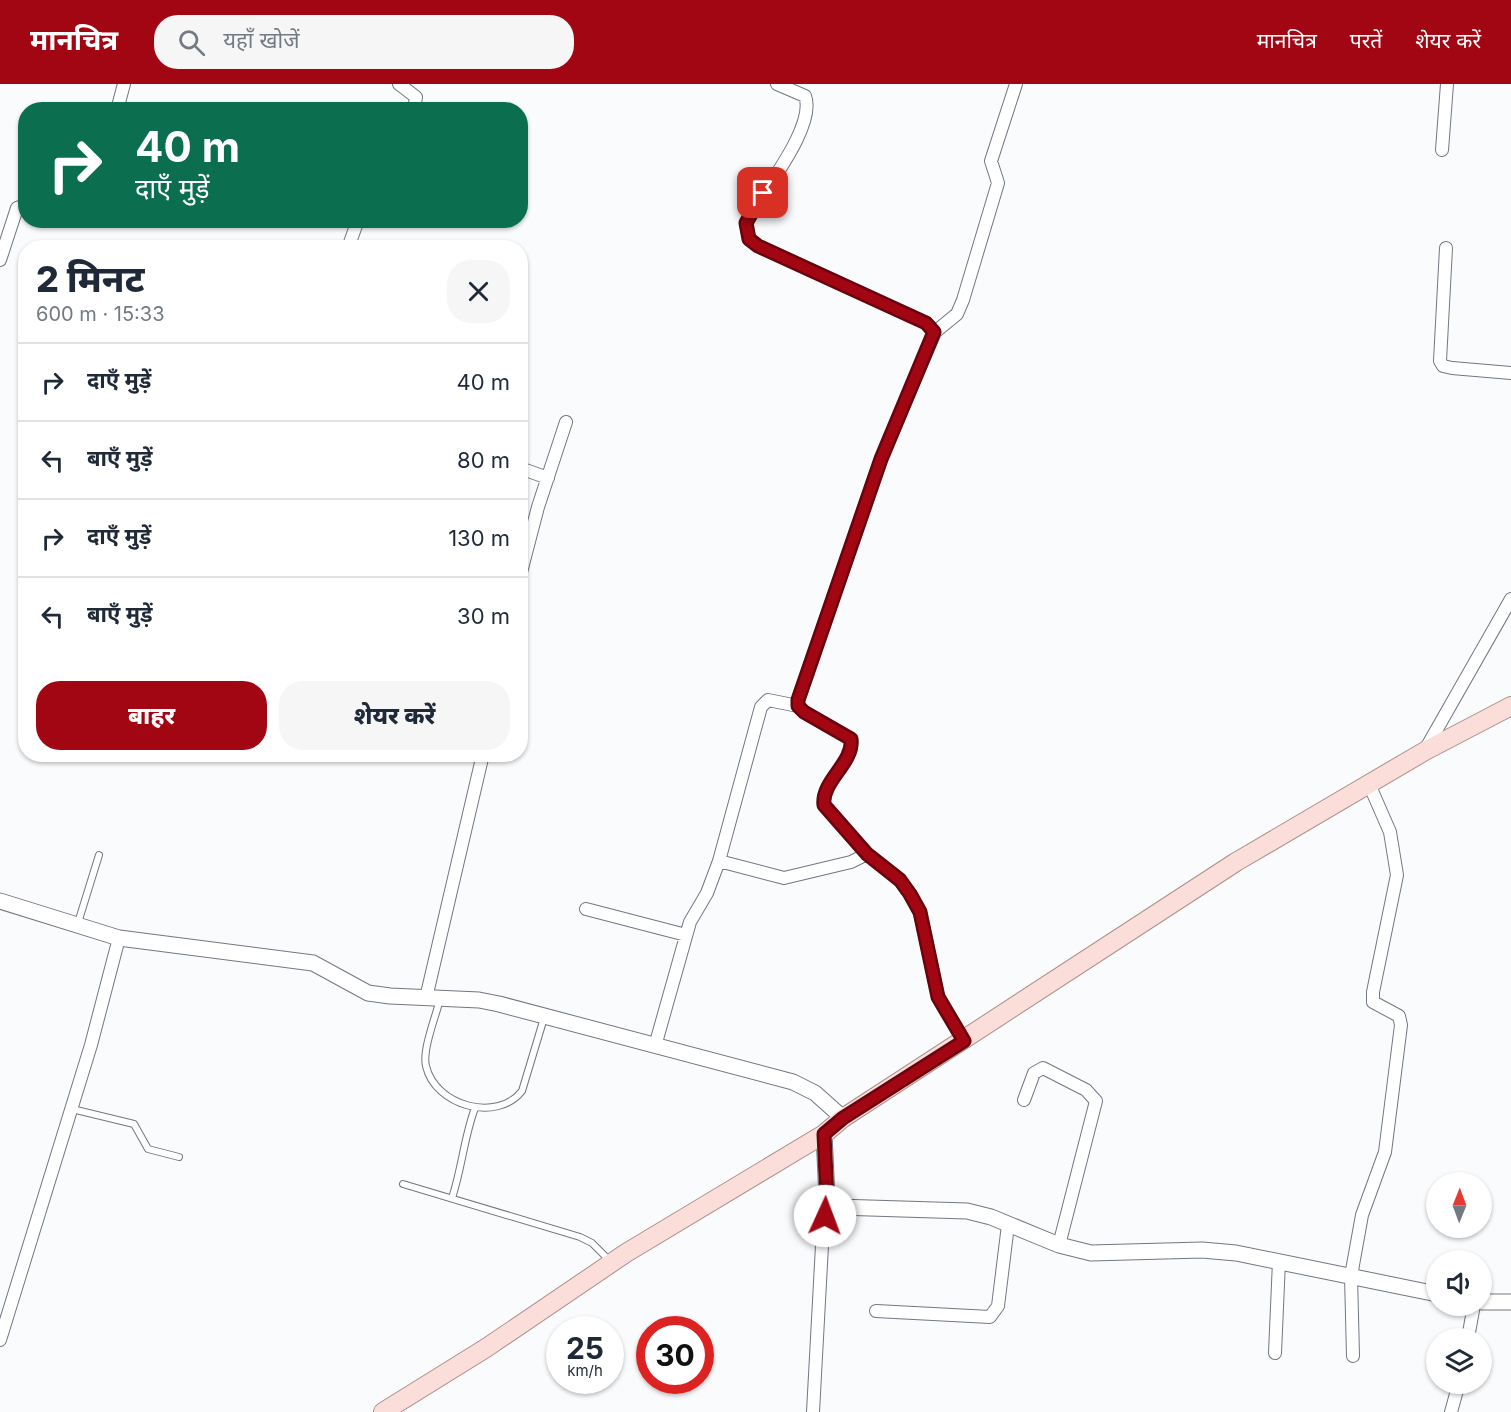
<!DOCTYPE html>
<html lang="hi">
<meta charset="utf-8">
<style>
:root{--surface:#fff;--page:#f6f6f7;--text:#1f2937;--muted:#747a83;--line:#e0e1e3;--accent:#a20613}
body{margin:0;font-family:Inter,"Noto Sans Devanagari",sans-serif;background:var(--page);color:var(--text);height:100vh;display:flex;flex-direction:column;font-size:22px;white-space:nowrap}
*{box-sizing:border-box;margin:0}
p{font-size:20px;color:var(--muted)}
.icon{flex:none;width:33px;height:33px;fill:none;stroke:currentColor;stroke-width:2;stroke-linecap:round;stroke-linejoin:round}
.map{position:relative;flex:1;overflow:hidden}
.details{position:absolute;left:18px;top:156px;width:510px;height:522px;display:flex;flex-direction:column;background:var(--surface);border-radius:24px;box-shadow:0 2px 4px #0004}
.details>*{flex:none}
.top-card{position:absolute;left:18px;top:18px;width:510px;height:126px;border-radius:24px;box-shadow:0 2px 4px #0004;background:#0b6e4f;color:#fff;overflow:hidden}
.needle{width:39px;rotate:1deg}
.buttons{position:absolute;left:1426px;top:1088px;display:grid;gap:12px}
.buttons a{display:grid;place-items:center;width:66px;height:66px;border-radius:50%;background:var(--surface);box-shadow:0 2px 4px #0004;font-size:30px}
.speed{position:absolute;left:546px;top:1232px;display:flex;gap:12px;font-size:30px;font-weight:700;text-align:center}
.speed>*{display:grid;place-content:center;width:78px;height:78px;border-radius:50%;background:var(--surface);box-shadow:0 2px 4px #0004;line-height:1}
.speed small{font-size:15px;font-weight:400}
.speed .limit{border:9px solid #d22;background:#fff;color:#111}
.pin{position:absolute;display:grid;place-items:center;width:51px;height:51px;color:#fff;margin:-26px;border-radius:12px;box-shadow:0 3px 9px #0006}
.me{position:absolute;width:66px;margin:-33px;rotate:2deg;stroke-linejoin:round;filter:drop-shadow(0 0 4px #0008)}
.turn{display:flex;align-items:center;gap:21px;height:126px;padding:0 18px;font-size:27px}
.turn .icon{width:78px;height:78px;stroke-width:2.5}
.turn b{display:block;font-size:42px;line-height:51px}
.round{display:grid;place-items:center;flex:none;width:63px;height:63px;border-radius:24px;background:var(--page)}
.overview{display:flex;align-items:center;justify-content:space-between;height:102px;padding:0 18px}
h1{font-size:36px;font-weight:800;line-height:45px}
.primary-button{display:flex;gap:12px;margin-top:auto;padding:12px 18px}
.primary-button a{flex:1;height:69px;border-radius:24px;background:var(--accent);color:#fff;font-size:24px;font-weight:800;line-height:69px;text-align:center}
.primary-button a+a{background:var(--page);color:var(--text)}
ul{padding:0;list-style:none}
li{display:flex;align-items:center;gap:18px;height:78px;padding:0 18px;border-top:2px solid var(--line)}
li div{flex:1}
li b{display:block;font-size:22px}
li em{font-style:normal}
header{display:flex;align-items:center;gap:36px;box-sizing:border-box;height:84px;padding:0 30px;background:var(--accent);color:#fff}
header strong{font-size:28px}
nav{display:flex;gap:33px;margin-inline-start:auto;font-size:21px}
.search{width:420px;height:54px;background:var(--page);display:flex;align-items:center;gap:15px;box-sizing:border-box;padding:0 21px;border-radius:24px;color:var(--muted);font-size:22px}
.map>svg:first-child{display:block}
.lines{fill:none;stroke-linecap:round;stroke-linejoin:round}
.service-casing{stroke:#727780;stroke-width:8}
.minor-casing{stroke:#727780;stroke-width:14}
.tertiary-casing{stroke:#727780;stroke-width:17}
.primary-casing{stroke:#ac8e8b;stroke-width:20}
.service{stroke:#fff;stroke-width:6}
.minor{stroke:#fff;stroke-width:12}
.tertiary{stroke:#fff;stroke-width:15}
.primary{stroke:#fbddda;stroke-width:18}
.route-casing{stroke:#69040c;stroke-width:15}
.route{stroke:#a20613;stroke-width:10}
</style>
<header>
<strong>मानचित्र</strong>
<div class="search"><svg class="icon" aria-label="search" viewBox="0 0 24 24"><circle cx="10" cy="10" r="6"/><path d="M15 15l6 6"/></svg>यहाँ खोजें</div>
<nav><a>मानचित्र</a><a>परतें</a><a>शेयर करें</a></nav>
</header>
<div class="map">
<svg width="1511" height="1328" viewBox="0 0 1511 1328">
<rect width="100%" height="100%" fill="#fafbfd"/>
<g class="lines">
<g class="service-casing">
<path id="service" d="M77 842 99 771
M440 915C436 932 422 966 426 982 435 1022 497 1039 522 1007L544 934
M72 1025 134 1040 148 1065 179 1073
M403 1100 580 1153 592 1159 611 1178
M452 1114C462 1084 464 1053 475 1024"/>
</g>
<g class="minor-casing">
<path id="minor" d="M399 0 416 13 414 26
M777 0 805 12C817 43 761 109 746 139L749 155 758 162 926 239 935 248 881 375 798 616V622L804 628 851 655C855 679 821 697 824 721L867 770 900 797 910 810 920 828 938 913 964 957
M117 26 124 0
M1442 66 1447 0
M348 164 358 136
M1446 164 1440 277 1443 282 1452 284 1511 289
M0 176 17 124 26 121
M935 248 957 230 963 216 998 99 991 77 1016 0
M520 384 548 394
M520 492 538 423 566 338
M1425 666 1511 515
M719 777 784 794 851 778 867 770
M586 825 686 851
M426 914 483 670
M655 962 690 838 707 809 719 777 761 623 768 616 798 622
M1024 1016 1034 989 1043 984 1086 1006 1096 1017 1059 1161
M876 1227 990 1233 998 1222 1008 1141
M1468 1254 1474 1221
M0 1256 91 961 119 854
M1275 1269 1279 1177
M1353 1272 1351 1192 1362 1131 1385 1068 1401 941 1399 932 1373 918V908L1397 791 1390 748 1369 700
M813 1328 823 1143 830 1120
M1451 1328 1459 1299"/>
</g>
<g class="tertiary-casing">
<path id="tertiary" d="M0 817 119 854 313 879 368 909 390 912 479 916 499 920 793 998 815 1009 843 1034
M824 1050 827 1114 830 1120 837 1123 967 1127 991 1133 1059 1161 1091 1169 1202 1166 1236 1169 1437 1210
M1482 1218H1511"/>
</g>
<g class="primary-casing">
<path id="primary" d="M383 1328 486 1264 626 1169 824 1050 843 1034 1236 778 1425 667 1511 622"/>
</g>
<use href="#service" class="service"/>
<use href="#minor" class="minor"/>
<use href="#tertiary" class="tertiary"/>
<use href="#primary" class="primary"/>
</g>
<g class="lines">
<g class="route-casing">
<path id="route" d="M763 109 746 139 749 155 758 162 926 239 934 248 881 375 798 616V622L804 628 851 655C854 679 821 697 824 721L867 770 900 796 910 810 920 828 938 913 964 957 843 1034 824 1050 827 1114 830 1120 825 1132"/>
</g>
<use href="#route" class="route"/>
</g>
</svg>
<div class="buttons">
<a><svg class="needle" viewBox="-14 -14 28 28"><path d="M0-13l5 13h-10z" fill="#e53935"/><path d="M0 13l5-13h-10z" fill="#747a83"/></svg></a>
<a><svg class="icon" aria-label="sound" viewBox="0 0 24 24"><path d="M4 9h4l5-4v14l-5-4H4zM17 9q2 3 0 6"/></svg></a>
<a><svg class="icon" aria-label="layers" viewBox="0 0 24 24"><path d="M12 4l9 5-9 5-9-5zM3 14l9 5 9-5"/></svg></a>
</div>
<div class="speed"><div>25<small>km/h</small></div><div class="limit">30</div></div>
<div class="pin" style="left:763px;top:109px;background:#d93025"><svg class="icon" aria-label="arrive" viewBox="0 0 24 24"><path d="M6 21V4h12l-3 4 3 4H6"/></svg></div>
<svg class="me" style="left:825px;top:1132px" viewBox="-20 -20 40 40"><circle r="19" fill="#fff"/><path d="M0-13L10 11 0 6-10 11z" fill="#a20613"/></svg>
<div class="top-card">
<div class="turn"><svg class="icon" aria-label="right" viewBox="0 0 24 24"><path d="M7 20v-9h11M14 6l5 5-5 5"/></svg><div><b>40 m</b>दाएँ मुड़ें</div></div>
</div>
<section class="details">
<div class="overview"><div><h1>2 मिनट</h1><p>600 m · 15:33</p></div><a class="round"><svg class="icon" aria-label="close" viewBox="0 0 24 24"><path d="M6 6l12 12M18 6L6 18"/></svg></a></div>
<ul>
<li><svg class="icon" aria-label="right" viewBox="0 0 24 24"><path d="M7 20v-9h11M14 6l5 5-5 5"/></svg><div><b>दाएँ मुड़ें</b></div><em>40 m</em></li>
<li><svg class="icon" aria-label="left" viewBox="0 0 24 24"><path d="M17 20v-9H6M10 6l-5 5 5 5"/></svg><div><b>बाएँ मुड़ें</b></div><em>80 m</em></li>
<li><svg class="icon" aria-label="right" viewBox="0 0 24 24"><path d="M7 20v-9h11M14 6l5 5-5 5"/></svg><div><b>दाएँ मुड़ें</b></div><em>130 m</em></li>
<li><svg class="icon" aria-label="left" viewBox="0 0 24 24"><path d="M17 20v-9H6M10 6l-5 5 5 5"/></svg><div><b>बाएँ मुड़ें</b></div><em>30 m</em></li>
</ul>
<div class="primary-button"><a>बाहर</a><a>शेयर करें</a></div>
</section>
</div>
